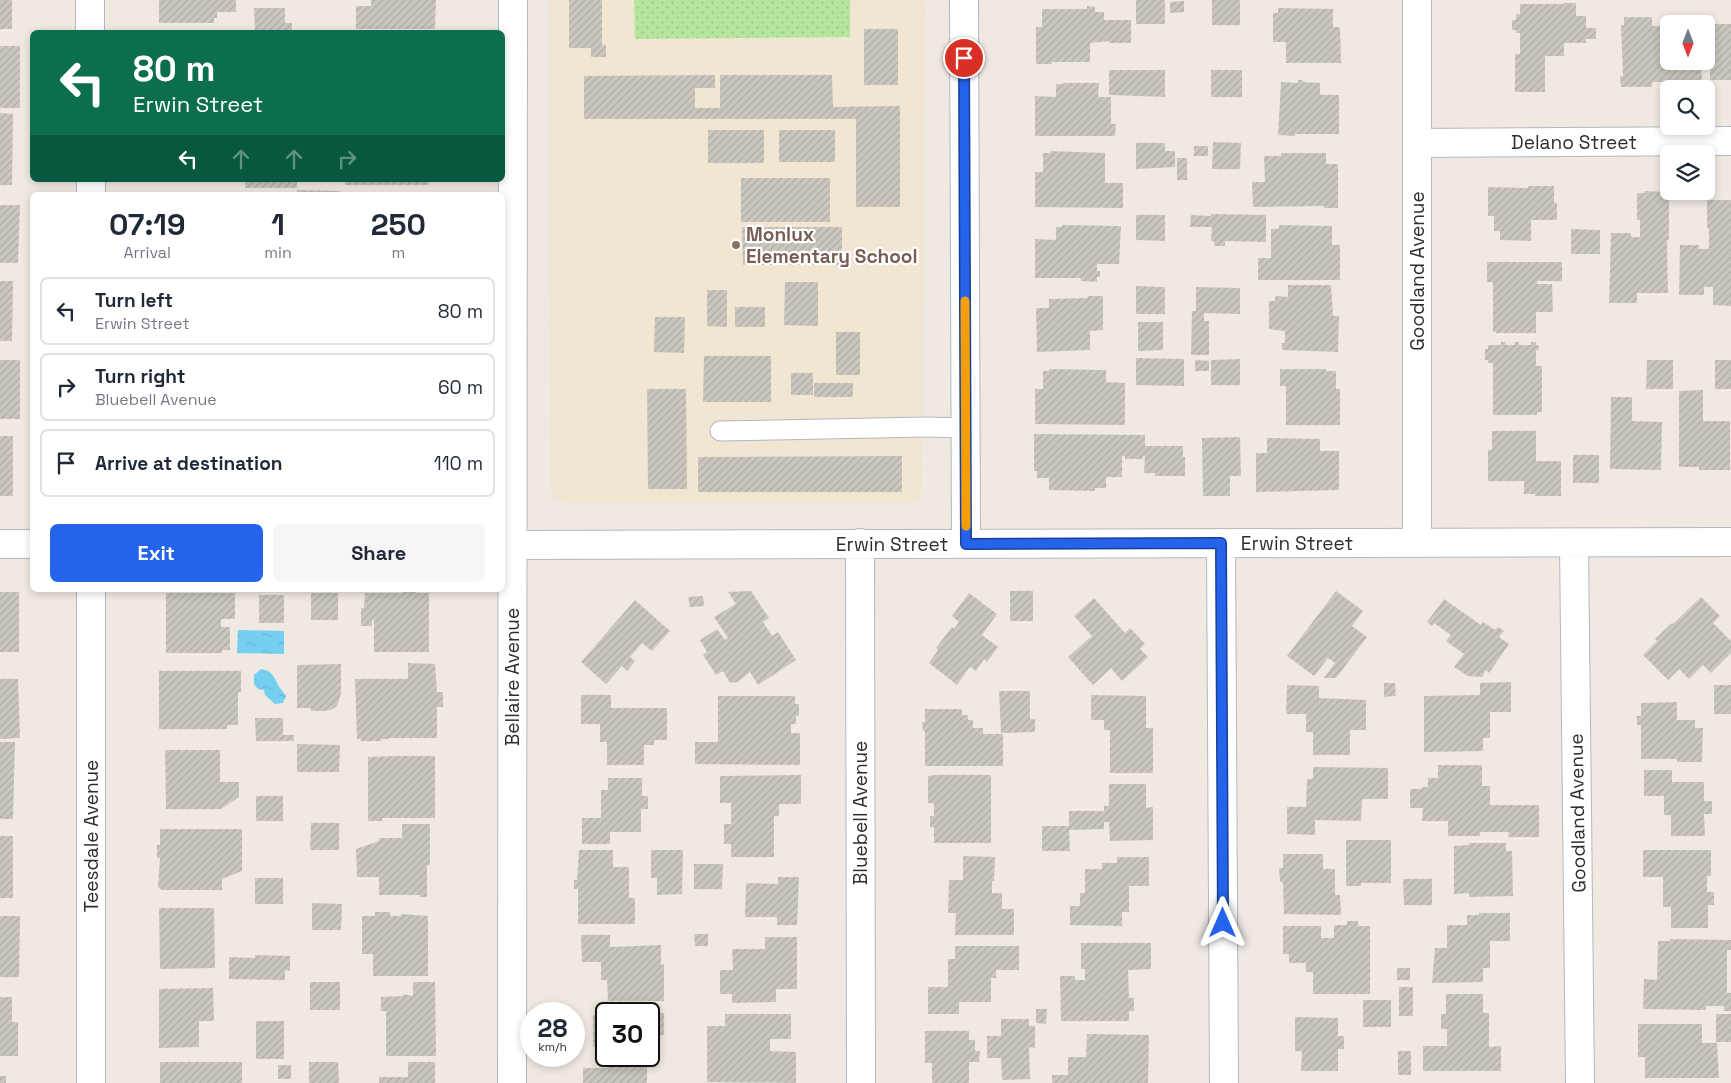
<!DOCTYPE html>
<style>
:root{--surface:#fff;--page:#f6f6f7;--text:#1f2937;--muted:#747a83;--line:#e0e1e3;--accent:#2563eb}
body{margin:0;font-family:"Space Grotesk",sans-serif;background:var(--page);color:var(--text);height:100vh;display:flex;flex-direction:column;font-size:19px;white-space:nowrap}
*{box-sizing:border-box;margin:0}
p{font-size:16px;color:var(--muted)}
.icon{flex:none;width:28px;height:28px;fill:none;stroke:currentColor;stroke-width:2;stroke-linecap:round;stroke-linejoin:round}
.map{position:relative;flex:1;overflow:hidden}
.drawer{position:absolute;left:30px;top:192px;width:475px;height:400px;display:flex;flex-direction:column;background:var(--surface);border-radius:8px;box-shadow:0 2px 8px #0003}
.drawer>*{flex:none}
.top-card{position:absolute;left:30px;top:30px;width:475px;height:152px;border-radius:8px;box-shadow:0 2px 8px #0003;background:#0b6e4f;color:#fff;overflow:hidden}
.needle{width:32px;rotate:180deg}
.fabs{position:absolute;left:1660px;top:15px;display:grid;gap:10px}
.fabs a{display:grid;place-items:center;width:55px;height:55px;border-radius:8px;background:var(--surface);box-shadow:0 2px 8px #0003;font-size:25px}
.speed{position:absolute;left:520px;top:1002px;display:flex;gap:10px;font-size:25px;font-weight:700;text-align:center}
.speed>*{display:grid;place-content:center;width:65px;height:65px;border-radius:50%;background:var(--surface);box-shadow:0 2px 8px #0003;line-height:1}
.speed small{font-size:12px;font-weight:400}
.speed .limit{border:2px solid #111;border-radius:8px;background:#fff;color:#111}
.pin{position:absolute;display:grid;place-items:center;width:42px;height:42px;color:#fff;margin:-21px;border:2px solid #fff;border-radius:50%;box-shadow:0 1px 5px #0007}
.me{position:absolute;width:55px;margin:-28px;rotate:0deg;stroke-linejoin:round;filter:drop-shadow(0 0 4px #0008)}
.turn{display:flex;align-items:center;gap:18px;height:105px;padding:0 20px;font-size:22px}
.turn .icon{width:65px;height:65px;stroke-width:2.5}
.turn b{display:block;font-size:35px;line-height:42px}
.lanes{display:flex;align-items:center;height:48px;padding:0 20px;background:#0003;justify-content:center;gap:25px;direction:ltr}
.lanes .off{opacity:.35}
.eta{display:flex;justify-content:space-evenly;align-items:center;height:85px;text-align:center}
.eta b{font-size:30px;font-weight:800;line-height:35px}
.action{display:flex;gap:10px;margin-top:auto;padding:10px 20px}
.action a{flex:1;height:58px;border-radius:8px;background:var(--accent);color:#fff;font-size:20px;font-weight:800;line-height:58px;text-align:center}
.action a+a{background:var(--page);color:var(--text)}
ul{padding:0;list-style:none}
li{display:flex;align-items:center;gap:15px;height:68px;margin:0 10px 8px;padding:0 10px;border:2px solid var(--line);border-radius:8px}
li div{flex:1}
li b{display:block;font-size:19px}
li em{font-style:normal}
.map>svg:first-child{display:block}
.education{fill:#f0e6d1}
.park{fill:url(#park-dots)}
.water{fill:url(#water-ripples)}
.building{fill:url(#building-hatch)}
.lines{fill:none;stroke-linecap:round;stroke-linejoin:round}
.service-casing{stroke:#b4b7c1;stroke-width:21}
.minor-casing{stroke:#b4b7c1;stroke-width:30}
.tertiary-casing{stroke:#b4b7c1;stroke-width:30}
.service{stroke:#fff;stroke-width:19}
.minor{stroke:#fff;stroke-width:28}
.tertiary{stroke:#fff;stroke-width:28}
.route-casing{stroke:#184099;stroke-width:12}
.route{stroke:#2563eb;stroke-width:9}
.slow{stroke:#f59e0b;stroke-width:9}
.education-dot{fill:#8d6e63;stroke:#fff;stroke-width:2}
.labels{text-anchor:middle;stroke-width:4.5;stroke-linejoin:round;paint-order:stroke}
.street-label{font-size:19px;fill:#2e2e2e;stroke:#fff}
.education-label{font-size:19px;font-weight:bold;fill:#785e54;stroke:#fff;text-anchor:start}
</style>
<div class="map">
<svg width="1731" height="1083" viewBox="0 0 1731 1083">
<defs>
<pattern id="park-dots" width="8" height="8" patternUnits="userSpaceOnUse" patternTransform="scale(1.25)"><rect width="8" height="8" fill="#b6e59e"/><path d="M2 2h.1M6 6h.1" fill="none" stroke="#9dc588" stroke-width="1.8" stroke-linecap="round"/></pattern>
<pattern id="water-ripples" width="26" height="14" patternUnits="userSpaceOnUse" patternTransform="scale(1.25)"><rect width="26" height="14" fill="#75cff0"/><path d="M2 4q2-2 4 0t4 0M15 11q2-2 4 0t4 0" fill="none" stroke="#66b2ce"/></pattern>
<pattern id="building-hatch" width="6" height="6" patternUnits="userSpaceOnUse" patternTransform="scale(1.25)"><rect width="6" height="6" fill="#cbc7bf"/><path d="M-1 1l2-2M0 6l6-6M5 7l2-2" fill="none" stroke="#afaba4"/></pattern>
</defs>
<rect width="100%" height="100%" fill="#efe9e1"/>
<path class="education" d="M549 0H925L922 491 918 499 909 503H567L554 499 550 489Z"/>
<path class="park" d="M634 0H850V37L635 39Z"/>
<path class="water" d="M238 630 284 631V654L237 653Z
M261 669C272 671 274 676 278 685 280 689 284 692 286 696L283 703 275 704 265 695 264 690 258 689 254 684V675Z"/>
<path class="building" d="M0 0H12V29H0Z
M159 0H236V12H217V18H214V23H159Z
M371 0H436L435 29H356V6H371Z
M569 0H602V45H606V57H591V48H569Z
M1136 0H1165V24H1136Z
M1212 0H1240V25H1212Z
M1184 1V12L1170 13V2Z
M1564 3H1576V16H1586V28H1596V39H1586V43H1564V56H1545V92H1515V54H1520V33H1516V30H1512V20H1516V14H1520V4H1564Z
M1087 6 1095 7V12H1104V20H1131V43H1109V41L1090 43V62H1052V64H1036V27H1042V9H1087Z
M254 8H285V23H292V32H255Z
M1278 8 1333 9V27H1340L1341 63H1286V42H1273V13H1278Z
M1624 17H1652V26H1669V61H1701L1702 85 1676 86V82H1652V87H1621L1620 76H1623L1621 25H1624Z
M1710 24H1731V80H1710Z
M864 29H898V85H864Z
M0 46H20V108H0Z
M1109 70H1165V97L1109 95Z
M1211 70H1242V97H1211Z
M715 75V88H695V108H720V75H832L833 107 900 106V207H856V119H584V76Z
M1298 80H1303V82L1320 83V95H1339V134H1295V136L1278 135 1281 82 1298 83Z
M1064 83H1099L1098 97H1111V124H1116L1115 136H1035V96L1056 97V84H1063Z
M0 113 13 114 12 185H0Z
M708 130H764V163H708Z
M779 130H835V162H779Z
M1213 142 1241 143 1240 169H1212Z
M1136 143H1165V151H1175V167L1136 169Z
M1194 146H1208V156H1194Z
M1050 151 1105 153V183H1123V208L1035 207V172H1043V153H1050Z
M1281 153H1326V164H1338V208H1324V206L1253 207 1252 182H1265L1264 156H1281Z
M1177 158H1187V180H1177Z
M741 178H830V222H741Z
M245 180H297V188H245Z
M345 180H429V185H345Z
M1528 186H1554V203H1557V220H1531V241L1500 240V231H1494V216H1488V187L1528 188Z
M297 190 340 191V195H297Z
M1645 191 1669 192V240H1667L1668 293H1637V303H1609L1611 233H1631V237H1640V220H1637V193H1645Z
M1707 200H1731V306L1713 305V287H1704V295H1679L1680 245H1699V249H1709V230L1707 227Z
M0 205H20L18 263H0Z
M1211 214 1266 215V242L1225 241V246H1214V241H1211L1212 227H1190L1191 215 1211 216Z
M1136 215H1165V241L1136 240Z
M1062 225 1121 226 1119 264H1097V271H1100V277H1097V282L1081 281V278H1035V239L1056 240V227H1062Z
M1279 225 1332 226V245H1340V280H1258V258H1271V229H1279Z
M742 227H842V265H743Z
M1571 229 1600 230V254H1571Z
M1487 262H1562V281H1537V284H1552L1553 312H1536V333H1496V332H1493V282H1487Z
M0 281H13L12 341H0Z
M785 282H818V326L784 325Z
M1288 285H1331L1333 316H1339L1338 352 1282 350V343H1285V331L1269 329V301H1275V296L1288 297Z
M1136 286 1165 287V314H1136Z
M1196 287 1240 288V314L1204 313V321H1209V355H1191L1192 311H1196Z
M707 290H727V327L707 326Z
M1088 296H1103V330L1090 331V350L1037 352 1036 308H1049V299L1088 298Z
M735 307H765V327H735Z
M655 317H685L684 353 654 352Z
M1138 322H1163V350L1138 351Z
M836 332H860V375H836Z
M1501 342H1506L1505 345H1515V342H1519V345H1531V342H1536V345L1539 346V350H1536V366H1542V412H1537V415H1493V363H1488V360H1485V349H1488V345H1501Z
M704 356H771V402H703Z
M1136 358 1184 359V386L1136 385Z
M1240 359V385H1211V360Z
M0 360H20V419H0Z
M1195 360 1209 361V371H1195Z
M1647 360H1673V389H1646Z
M1715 360H1731V389H1715Z
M1049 369 1106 370V382L1125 383V425L1035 424V389H1043V371H1049Z
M1280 369H1326V371H1336V389H1340V425H1286V386H1280Z
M791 373H813V395H791Z
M814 383H853V397H814Z
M647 389H686L687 489H648Z
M1703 390V421H1730V470H1699V467H1679V391Z
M1611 397H1632V421L1662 422 1661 470 1610 469Z
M1492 431H1536V461H1561V496H1535V494H1524V481H1488V450H1492Z
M1034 434 1145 435V446H1183V457H1185V476H1155V473H1144L1145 456H1143V459H1125V456H1122V477H1106V488H1095V491L1049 490V478H1037V471H1034Z
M0 436H13V496H0Z
M1240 437 1241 476H1230V496H1203L1202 438Z
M1267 438 1320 439V451H1339V490L1256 492V453H1267Z
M1573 455H1599V483H1573Z
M902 456V492H698V457Z
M403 590H416V593H429V652H374V620H372V626H361V608H364L365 593H403Z
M751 591 769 618 763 622 772 636 778 632 796 660 758 685 750 672 738 682 730 683 723 671 716 675 703 655 707 652 700 640 717 629 725 640 728 638 714 617 736 604 728 592Z
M1010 591H1033V621H1010Z
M1336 591 1363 611 1352 626 1367 637 1336 678H1324L1335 663 1328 658 1314 676 1287 656Z
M0 592H19V652H0Z
M166 593H235V619H221V627H230V650H222V653H166Z
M311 593H338V620H311Z
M969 593 997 614 982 635 998 647 987 662 984 659 976 671 970 667 957 685 929 663 938 650 936 648 952 627 954 629 959 622 952 616Z
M259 595H284V623H259Z
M703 596 704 606 690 607 688 597Z
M1701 597 1720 616 1713 623 1731 641V653L1711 673 1703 665 1689 679 1679 669 1668 680 1643 655 1657 641 1655 639 1672 623 1673 624Z
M1094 598 1125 633 1130 628 1145 644 1140 649 1148 657 1122 681 1111 668 1093 685 1068 657 1092 636 1074 616Z
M1444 599 1481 625 1483 622 1495 630 1498 627 1504 631 1499 637 1509 644 1489 673 1486 670 1482 677 1468 676 1454 667 1464 654 1446 641 1451 635 1434 623 1432 626 1427 622Z
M635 600 670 631 652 651 642 643 630 657 635 661 627 671 622 666 606 684 581 662Z
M408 663 435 664 437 692H443V707H437V738H389V739H381V741H361V739H357L355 679H408Z
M341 664V693L338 703 336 707 331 710 323 711H311V708H297V665Z
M159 671H241V692H238V725H227V729H159Z
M0 679H18L20 738 0 739Z
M1511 682V712H1490V738H1483V751L1424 752V696L1480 695V683Z
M1384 683H1395L1396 696 1384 697Z
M1287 685 1319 686V698L1366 700V730H1350V755H1313V732H1306V714H1286Z
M1714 685H1731V714H1714Z
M999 691H1030V719H1035V732L1001 733Z
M581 695H611V708H667V740H654V745H644V765H607V742H600V724H581Z
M1091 695 1146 696V728H1153V773H1110V730H1104V720H1091Z
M718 696H795V704H799V716H796V724H791V733H800V765L695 764V742H718Z
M1677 702V720H1695V728H1703L1702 762H1677V759H1641V725H1637V716H1641V703Z
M925 709H962V715H968V720H973V728H983V734H1003V766H925V731H923L922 722H925Z
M255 718H283V735H294V741H256Z
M0 742H15L13 819H0Z
M297 744 340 745 339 772H297Z
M165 750H220V782H239V797L221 809H166Z
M394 756H435V818H382V821H368V757Z
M1438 765H1482V786H1490V805H1539V837H1508L1509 832H1480V836H1448V821H1422L1423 808H1410V789H1422V787H1428V778H1438Z
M1313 767 1388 768V799H1362L1361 821 1315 820V835L1287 834V807H1306L1307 779H1313Z
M1644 770H1672V782H1704V801H1712V814H1704L1705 836H1671V815H1664V796H1644Z
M801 775V804H779V816H774V857H731V844H724V824H731V803H720V776Z
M934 775H991V843H934V827H930V816H934V803H928V776Z
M608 778H642V796H648V809H641V832H610V844H582V818H601V790H608Z
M1109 784H1146V808L1153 807V840L1110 841 1109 822H1104V829L1069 830 1070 851H1042V826H1069V811H1104V806H1109Z
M256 796H283V821H256Z
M311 823H339V850H310Z
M402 824H430V865H427V897H420V895H379V877H357L356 849 379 841V838H402Z
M160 829H242V871L222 879V890H162L158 887 160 858H157V845H160Z
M0 836H13V898H0Z
M1346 840H1391V883H1361V886H1346Z
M1469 843H1506V851H1512L1513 896 1469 897V893L1454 894V846L1469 845Z
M579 850H613V867H629V898H635V924H578V889H574V880H577Z
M651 850H683L682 894 657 895V878H651Z
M1643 850H1711V876H1707V892H1714V905H1708V928H1671V907H1663V877H1643Z
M1283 854H1323V869H1335V895H1340L1341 915 1284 914 1283 882H1280L1279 868H1283Z
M963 856 995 857 994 881H992V893H1002V909H1014V935H955L956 913H948L949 880H963Z
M1117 857H1149V886H1129V912H1122V926L1070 925V906H1080V893H1085V869H1102V863H1117Z
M694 864H723L722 889H694Z
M778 877H799L797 925H777V917H745L746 883 778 884Z
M255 878H283V904H255Z
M1403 879H1432V905H1404Z
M312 903 342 904 341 930H312Z
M159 908H214L215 968 160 969Z
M375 912H390V916H401V914L428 916V976H373V954H362V916H375Z
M1479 913H1510V941H1490V968H1483V982L1432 983 1435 948H1447V925H1467V915H1479Z
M0 916H20L19 977H0Z
M1347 921H1358V926H1370V994H1313V972H1306V963H1289V954H1283V926H1321V938H1334V925H1347Z
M694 934H708V946H695Z
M581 935H610V947L661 945V965L664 964V1001H608L607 980H601V962H582Z
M765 937H797V989H776V1002L732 1003V994H720V970H733L732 949H765Z
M1670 939 1731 940V950H1727V993H1731V1011H1724V1006H1706V1010L1643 1009 1644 979 1657 980 1658 941H1670Z
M1081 943H1151V969L1128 970 1129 998H1134V1011H1129V1021H1061L1060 976H1075V980H1085V969H1081Z
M955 946H1019V970H996V978H991V1002H959V1014H928V987H948V959H955Z
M255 955 290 956V971L285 970V980L229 979V957L255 958Z
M1397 968H1410V980H1397Z
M310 982H340V1010H310Z
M413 982H435L436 1056H386V1011H381V997L403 996V994L413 996Z
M1399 987H1413V1016H1399Z
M213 988 214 1021H199V1047L159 1048V989Z
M1446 994H1483V1013H1489V1047L1501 1046V1071H1423V1046H1447V1029H1441V1014H1446Z
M0 997H12V1022H18V1056H0Z
M1363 1000H1391V1027H1363Z
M1036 1009H1047L1046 1024 1036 1023Z
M649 1013H664V1035H649Z
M725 1014H791V1039H770V1051L796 1052V1083L707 1082V1026H725Z
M1716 1014H1731V1042H1716Z
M593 1015H606V1047H593Z
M1295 1017 1338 1018V1036H1344V1049H1338V1071H1301L1302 1051H1295Z
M1001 1019H1029V1026H1035V1048L1029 1047 1030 1079 1002 1080 1001 1058H987V1036H1001Z
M256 1021H284V1059H256Z
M1638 1024H1702V1043H1717L1719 1078H1645V1057H1638Z
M925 1031H969V1040H975V1051H980L979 1062H969V1083H932V1063H925Z
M1087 1034 1149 1035 1148 1083H1052V1075H1068V1057H1086Z
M1398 1051H1411V1075H1398Z
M607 1056H650L649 1067H647V1083H583V1068H607Z
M160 1062H242V1083H160Z
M309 1062H338L339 1083H309Z
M408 1062H435V1083H379V1077H408Z
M278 1065H291V1079H278Z
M0 1076H6V1083H0Z"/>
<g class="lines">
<g class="service-casing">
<path id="service" d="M720 431 926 427 965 428"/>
</g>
<g class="minor-casing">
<path id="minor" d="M90 0V32
M964 0 966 544
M1417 0V543
M1417 143 1731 141
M91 180V195
M860 543 861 1083
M1221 543 1224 1083
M1574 543 1580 1083
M0 544H32
M502 545 1731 542
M91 590V1083"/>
</g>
<g class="tertiary-casing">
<path id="tertiary" d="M512 1083 513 0"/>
</g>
<use href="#service" class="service"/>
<use href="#minor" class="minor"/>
<use href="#tertiary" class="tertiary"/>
</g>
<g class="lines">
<g class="route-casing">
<path id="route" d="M964 58 966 544 1221 543 1223 923"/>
</g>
<use href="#route" class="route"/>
<path class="slow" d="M965 301 966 526"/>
</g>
<circle class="education-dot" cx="736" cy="245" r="5"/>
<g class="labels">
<g class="street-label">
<text x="1574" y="149">Delano Street</text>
<text transform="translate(1417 271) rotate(-90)" y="7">Goodland Avenue</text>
<text x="1297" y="550">Erwin Street</text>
<text x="892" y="551">Erwin Street</text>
<text transform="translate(512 677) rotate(-90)" y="7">Bellaire Avenue</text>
<text transform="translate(860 813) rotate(-90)" y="7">Bluebell Avenue</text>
<text transform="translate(1577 813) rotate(-91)" y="7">Goodland Avenue</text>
<text transform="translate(91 836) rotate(-90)" y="7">Teesdale Avenue</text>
</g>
<g class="education-label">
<text x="746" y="241">Monlux<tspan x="746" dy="22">Elementary School</tspan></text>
</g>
</g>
</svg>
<div class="fabs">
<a><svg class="needle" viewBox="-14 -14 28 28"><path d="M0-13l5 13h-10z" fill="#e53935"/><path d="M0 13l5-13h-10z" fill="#747a83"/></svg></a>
<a><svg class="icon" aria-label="search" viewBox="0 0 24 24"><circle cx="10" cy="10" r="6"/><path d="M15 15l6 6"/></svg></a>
<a><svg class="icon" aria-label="layers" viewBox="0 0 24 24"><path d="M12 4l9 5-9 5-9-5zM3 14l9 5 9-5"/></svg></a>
</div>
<div class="speed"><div>28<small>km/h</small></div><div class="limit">30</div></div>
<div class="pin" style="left:964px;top:58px;background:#d93025"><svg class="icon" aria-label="arrive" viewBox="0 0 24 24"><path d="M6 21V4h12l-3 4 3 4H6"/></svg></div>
<svg class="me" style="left:1223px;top:923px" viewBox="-20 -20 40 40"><path d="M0-17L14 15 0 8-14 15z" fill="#2563eb" stroke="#fff" stroke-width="4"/></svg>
<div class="top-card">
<div class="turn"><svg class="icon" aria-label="left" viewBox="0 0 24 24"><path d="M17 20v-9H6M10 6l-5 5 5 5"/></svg><div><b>80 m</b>Erwin Street</div></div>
<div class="lanes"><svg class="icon" aria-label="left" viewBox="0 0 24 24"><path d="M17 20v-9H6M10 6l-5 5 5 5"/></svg><svg class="icon off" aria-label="ahead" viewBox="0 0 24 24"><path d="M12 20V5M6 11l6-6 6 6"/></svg><svg class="icon off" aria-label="ahead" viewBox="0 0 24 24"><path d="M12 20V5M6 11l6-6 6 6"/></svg><svg class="icon off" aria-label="right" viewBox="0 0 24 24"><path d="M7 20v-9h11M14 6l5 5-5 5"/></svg></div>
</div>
<section class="drawer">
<div class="eta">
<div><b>07:19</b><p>Arrival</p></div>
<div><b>1</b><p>min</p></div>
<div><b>250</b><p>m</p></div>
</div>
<ul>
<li><svg class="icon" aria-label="left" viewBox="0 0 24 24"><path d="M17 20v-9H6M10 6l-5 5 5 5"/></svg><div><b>Turn left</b><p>Erwin Street</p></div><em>80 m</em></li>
<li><svg class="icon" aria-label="right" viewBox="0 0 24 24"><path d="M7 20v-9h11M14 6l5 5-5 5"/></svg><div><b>Turn right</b><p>Bluebell Avenue</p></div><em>60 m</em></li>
<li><svg class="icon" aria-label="arrive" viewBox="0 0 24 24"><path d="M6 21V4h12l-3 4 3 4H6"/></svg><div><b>Arrive at destination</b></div><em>110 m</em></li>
</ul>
<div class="action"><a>Exit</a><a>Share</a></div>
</section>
</div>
